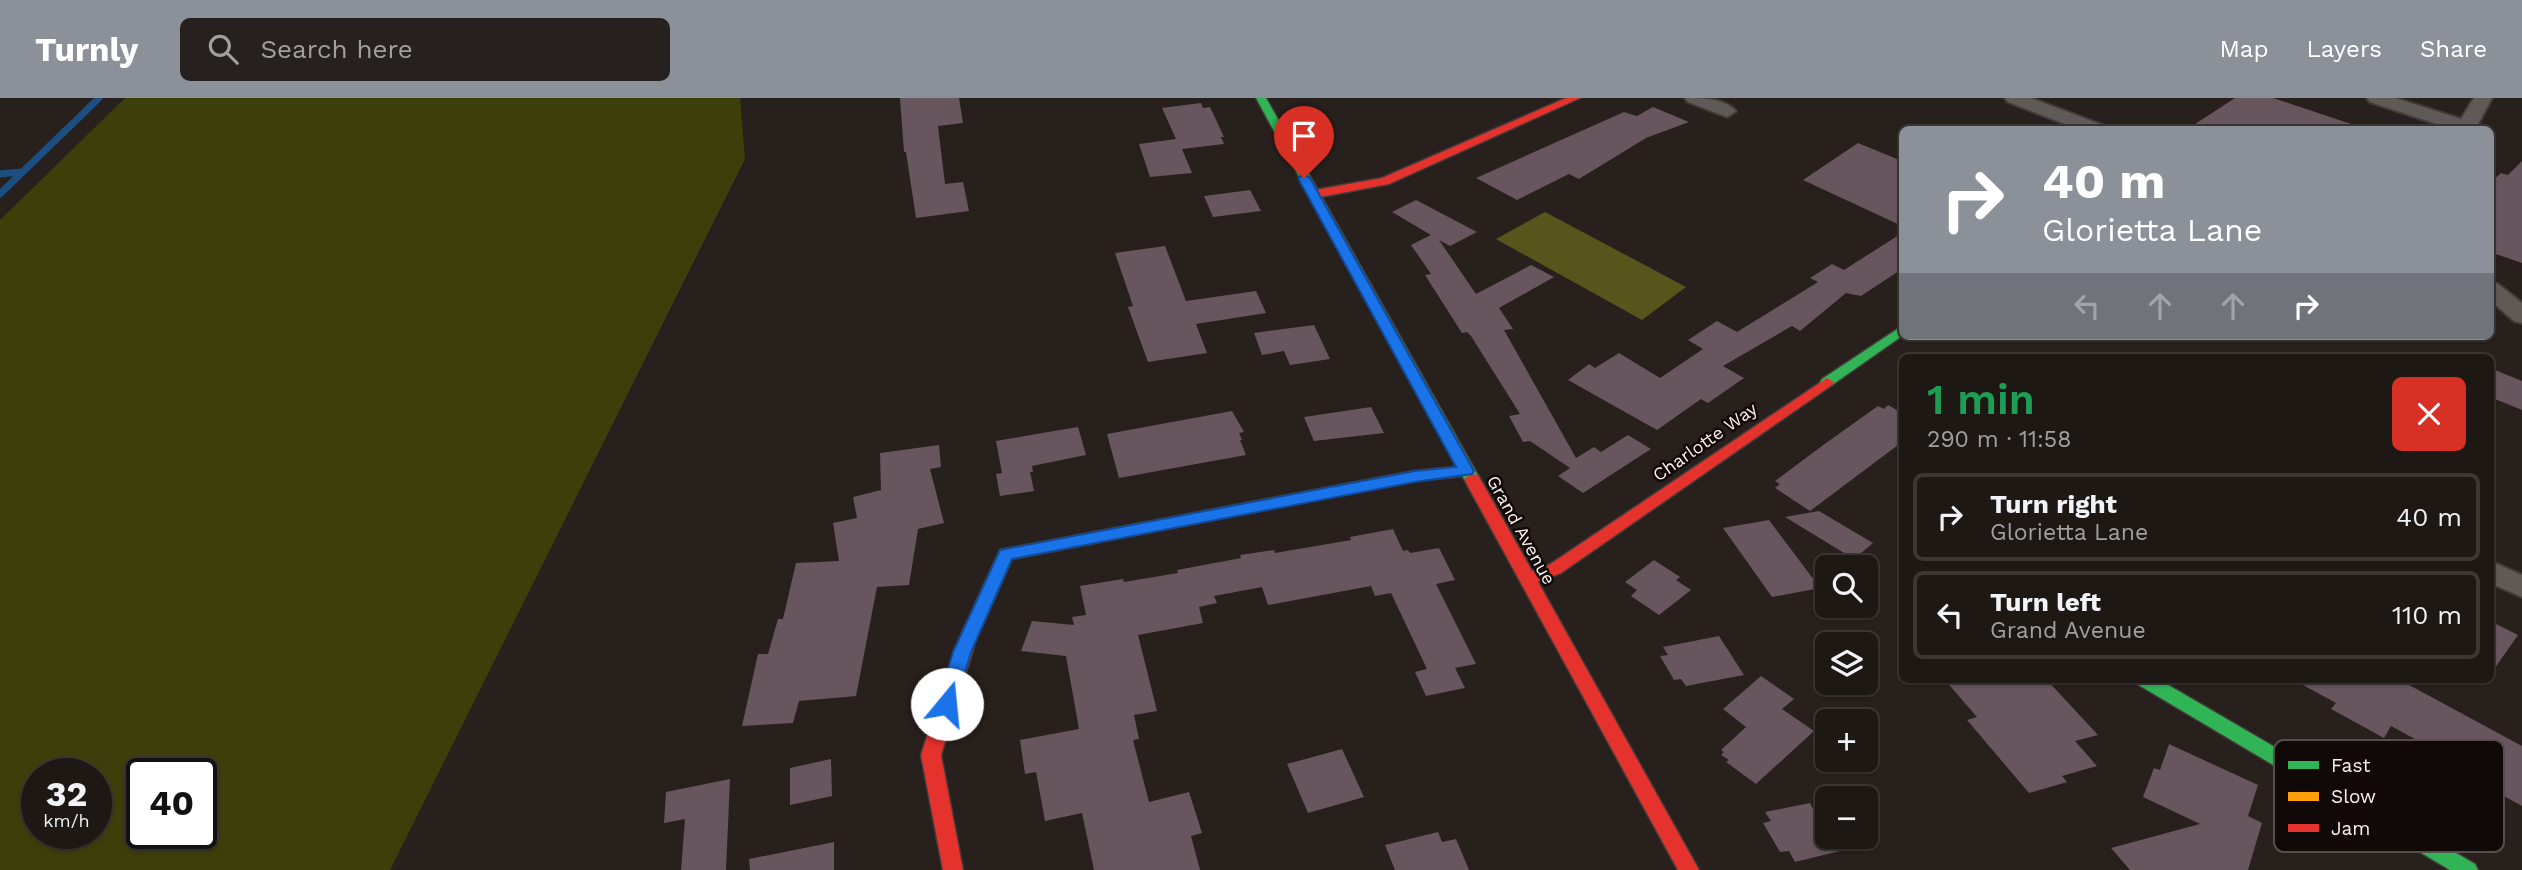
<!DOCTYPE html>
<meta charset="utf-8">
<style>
:root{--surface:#1e1815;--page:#26211e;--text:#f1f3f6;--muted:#a1a0a0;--line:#3c3734;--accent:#8c9099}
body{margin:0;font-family:"Work Sans",sans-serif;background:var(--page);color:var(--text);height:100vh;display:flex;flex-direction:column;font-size:26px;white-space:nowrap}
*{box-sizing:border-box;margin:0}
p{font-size:23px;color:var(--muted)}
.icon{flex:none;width:38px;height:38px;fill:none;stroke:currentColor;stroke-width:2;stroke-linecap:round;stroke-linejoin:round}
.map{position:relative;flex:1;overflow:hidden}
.drawer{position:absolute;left:1899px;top:256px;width:595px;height:329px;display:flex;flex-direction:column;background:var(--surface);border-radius:10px;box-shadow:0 2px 5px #0004,0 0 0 2px var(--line)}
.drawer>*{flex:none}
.guide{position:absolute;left:1899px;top:28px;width:595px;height:214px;border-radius:10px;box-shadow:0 2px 5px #0004,0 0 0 2px var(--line);background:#8c9099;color:#fff;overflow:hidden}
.controls{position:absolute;left:1815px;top:457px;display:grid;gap:14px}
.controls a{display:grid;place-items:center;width:63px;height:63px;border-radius:10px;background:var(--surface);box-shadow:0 2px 5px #0004,0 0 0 2px var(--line);font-size:35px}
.speed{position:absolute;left:21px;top:660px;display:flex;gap:14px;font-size:35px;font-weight:700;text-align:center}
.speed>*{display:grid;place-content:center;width:91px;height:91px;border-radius:50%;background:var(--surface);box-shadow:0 2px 5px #0004,0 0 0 2px var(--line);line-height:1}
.speed small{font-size:18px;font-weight:400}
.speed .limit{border:4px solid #111;border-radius:10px;background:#fff;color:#111}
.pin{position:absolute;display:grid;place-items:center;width:60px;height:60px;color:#fff;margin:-72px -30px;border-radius:50% 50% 50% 0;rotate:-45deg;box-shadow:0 0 7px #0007}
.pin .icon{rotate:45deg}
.me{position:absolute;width:77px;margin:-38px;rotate:17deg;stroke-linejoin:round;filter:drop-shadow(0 0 5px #0008)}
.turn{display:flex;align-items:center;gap:24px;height:147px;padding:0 28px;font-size:32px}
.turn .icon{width:91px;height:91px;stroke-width:2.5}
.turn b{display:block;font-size:49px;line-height:60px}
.lanes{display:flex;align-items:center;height:66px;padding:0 28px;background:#0003;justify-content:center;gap:35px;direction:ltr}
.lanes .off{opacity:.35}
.round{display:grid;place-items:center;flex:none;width:74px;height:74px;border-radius:10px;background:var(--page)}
.headline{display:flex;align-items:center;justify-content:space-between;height:119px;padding:0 28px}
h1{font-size:42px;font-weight:600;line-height:52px;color:#1e9e55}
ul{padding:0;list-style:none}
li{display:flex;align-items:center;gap:21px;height:88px;margin:0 14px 10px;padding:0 14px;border:4px solid var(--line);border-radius:10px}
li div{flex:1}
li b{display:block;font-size:26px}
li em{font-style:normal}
header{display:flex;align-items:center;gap:42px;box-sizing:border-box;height:98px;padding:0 35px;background:var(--accent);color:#fff}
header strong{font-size:33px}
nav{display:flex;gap:38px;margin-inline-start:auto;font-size:24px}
.search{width:490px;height:63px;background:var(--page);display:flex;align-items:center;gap:18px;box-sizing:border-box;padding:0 24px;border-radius:10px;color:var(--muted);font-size:26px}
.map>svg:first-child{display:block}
.green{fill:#3e3e0b;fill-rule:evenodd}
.forest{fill:#56561c}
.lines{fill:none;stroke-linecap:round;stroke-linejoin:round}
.stream{stroke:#1d4e82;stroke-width:7}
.building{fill:#67565d}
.street-casing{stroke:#423b39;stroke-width:4}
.fast-casing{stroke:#423b39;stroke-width:3}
.slow-casing{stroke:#423b39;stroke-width:3}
.jam-casing{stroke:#423b39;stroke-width:3}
.street{fill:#605a57;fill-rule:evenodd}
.fast{fill:#30b455;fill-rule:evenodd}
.slow{fill:#ff9f0a;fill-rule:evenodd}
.jam{fill:#e5322d;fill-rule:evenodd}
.route{fill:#1a73e8;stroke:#114b97;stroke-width:2}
.labels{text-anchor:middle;stroke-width:5;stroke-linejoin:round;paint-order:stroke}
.street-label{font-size:18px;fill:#faefeb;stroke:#100907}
.key{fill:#100907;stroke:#564e4b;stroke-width:2}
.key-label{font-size:19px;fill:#faefeb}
</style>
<header>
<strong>Turnly</strong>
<div class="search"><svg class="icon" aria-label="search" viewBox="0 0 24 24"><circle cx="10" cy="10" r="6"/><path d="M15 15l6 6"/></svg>Search here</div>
<nav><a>Map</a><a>Layers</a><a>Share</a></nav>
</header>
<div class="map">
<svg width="2522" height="772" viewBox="0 0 2522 772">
<rect width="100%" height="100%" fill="#28201c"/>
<path class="green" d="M125 0H740L745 61 390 772H0V122ZM37 676H96V735H37ZM142 676H201V735H142Z"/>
<path class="forest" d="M1545 114 1686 189 1642 222 1496 141Z"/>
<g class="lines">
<path class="stream" d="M0 76 22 74
M0 96 99 0"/>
</g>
<path class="building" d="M900 0H959L963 25 938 28 945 86 963 84 969 113 916 120 906 54H904Z
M2235 0H2273L2354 27 2353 32H2186Z
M1201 5 1203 10 1210 9 1224 39H1221L1224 46 1182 51 1192 75 1150 79 1139 46 1176 41 1162 10Z
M1653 9 1689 24 1646 40 1579 81 1569 76 1517 102 1476 80 1624 14 1637 18Z
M1858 45 1902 63V128L1803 82Z
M2522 63V165L2490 154V85L2501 75 2508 77Z
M1250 92 1261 113 1213 119 1204 98Z
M1416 102 1477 134 1450 148 1439 142 1476 196 1531 167 1554 179 1499 210 1513 231 1504 232 1576 360 1594 349 1601 354 1628 337 1651 351 1583 395 1558 378 1570 370 1530 343 1523 344 1509 318 1520 316 1471 238 1467 234 1462 235 1425 177 1431 176 1411 147 1431 137 1392 114Z
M1902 135V171L1861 198 1846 195 1800 233 1792 228 1723 268 1744 280 1708 305 1701 301 1657 332 1568 282 1589 266 1595 270 1619 255 1660 280 1703 251 1688 242 1717 223 1737 234 1818 184 1810 180 1832 166 1844 172Z
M1165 148 1186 203 1256 193 1266 215 1196 226 1207 255 1148 264 1128 209 1133 208 1115 155Z
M1314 227 1330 261 1290 267 1284 253 1262 257 1254 235Z
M2490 270 2522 283V312L2490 299Z
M1888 307 1902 315V344L1810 413 1775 390 1780 386 1775 383 1826 345 1878 308 1884 311Z
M1371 309 1384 335 1314 343 1304 319Z
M1232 313 1244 334 1239 335 1242 342H1240L1246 357 1119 380 1107 336Z
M1078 329 1086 357 1032 368 1033 374H1030L1034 393 1000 398 996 376 1002 375 996 343Z
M939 347 941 369 930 371 944 425 918 431 909 487 877 489 856 598 799 603 793 625 742 628 758 556H768L778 521H783L796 465 839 463 833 425 857 420 853 399 881 392 880 355Z
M1819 413 1873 445 1854 461 1785 419Z
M1769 422 1820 490 1772 499 1723 430Z
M1393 431 1403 453 1408 452 1410 455 1439 450 1455 482 1436 486 1476 566 1455 570 1465 590 1426 598 1415 574 1427 571 1391 495 1375 498 1371 488 1268 507 1262 489 1214 498 1217 505 1199 509 1203 525 1138 537 1157 613 1134 617 1139 641 1133 642 1149 704 1189 694 1202 735 1191 738 1200 772H1094L1082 715 1045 723 1036 674 1025 676 1020 642 1079 631 1066 558 1021 553 1032 523 1074 527 1072 519 1086 517 1080 488 1123 481 1124 484 1178 475 1177 472 1241 460 1240 457 1274 452 1275 455 1351 442 1350 439Z
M1654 462 1680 479 1676 482 1691 492 1659 517 1631 498 1637 492 1625 484Z
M2490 523 2518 537 2490 577Z
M1719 538 1744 577 1686 588 1681 581 1674 582 1660 558 1668 557 1663 549Z
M1761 578 1794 601 1782 611 1814 633 1756 686 1726 664 1729 662 1721 657 1724 654 1721 652 1746 629 1723 611Z
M1944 581H2046L2098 637 2075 643 2097 668 2062 678 2067 684 2029 695 1967 622 1977 619Z
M2292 581H2398L2522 648V708L2462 675 2466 669 2391 628 2384 640 2331 611 2336 605Z
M2169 646 2258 687 2248 718 2262 725 2248 772H2130L2111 750 2200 726 2143 699 2154 670 2160 672Z
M1342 651 1364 699 1308 715 1287 666Z
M831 661 832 698 790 707V670Z
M730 681 726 772H681L685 721 664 725 666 694Z
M1810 705 1813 711 1827 707V738H1830L1840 753 1795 764 1789 753 1780 754 1763 725 1771 723 1765 714Z
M1438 734 1442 744 1456 741 1469 772H1395L1385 747Z
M834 744V772H750L749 761Z"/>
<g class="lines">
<g class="street-casing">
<path id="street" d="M1685 0C1702 0 1724 0 1736 13L1727 19 1688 4Z
M2005 0H2031L2105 28 2107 32H2080L2008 4Z
M2367 0H2395L2461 21 2474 0H2492L2475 32H2455L2370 4Z
M2490 184 2498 186 2522 205V225L2514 223 2490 202Z
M2490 463 2522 477V499L2490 485Z"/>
</g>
<g class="fast-casing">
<path id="fast" d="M1256 0H1266L1480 381 1478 385 1472 386 1464 381Z
M1902 228V238L1832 287H1822L1820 284 1822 281Z
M2134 581H2158L2475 766 2478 772H2450L2137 586Z"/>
</g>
<g class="slow-casing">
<path id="slow" d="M1466 368 1474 373 1472 377 1414 383 1012 461 971 553 965 555 959 553 956 548 1000 452 1414 373Z"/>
</g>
<g class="jam-casing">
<path id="jam" d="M1566 0H1580L1389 86 1315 100 1309 96 1315 92 1382 80Z
M1827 280 1834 284 1832 287 1561 475 1538 484 1699 772H1678L1464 381 1472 376 1478 377 1532 473 1549 467Z
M965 541 971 543 974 548 941 657 963 772H943L921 657 956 548 959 543Z"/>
</g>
<use href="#street" class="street"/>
<use href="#fast" class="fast"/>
<use href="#slow" class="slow"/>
<use href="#jam" class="jam"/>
</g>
<path class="route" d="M1304 76 1310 80 1474 373 1472 376 1415 384 1012 461 971 554 956 606 953 611 947 613 940 611 937 606 953 554 1000 452 1415 373 1456 369 1298 80Z"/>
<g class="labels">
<g class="street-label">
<text transform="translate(1705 344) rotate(-35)" y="6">Charlotte Way</text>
<text transform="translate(1521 432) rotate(61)" y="6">Grand Avenue</text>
</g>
</g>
<rect x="2274" y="642" width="230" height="112" rx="10" class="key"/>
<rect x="2288" y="663" width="31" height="8" fill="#30b455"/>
<rect x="2288" y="694" width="31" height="9" fill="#ff9f0a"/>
<rect x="2288" y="726" width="31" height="8" fill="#e5322d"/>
<g class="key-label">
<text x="2331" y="674">Fast</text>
<text x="2331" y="705">Slow</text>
<text x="2331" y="737">Jam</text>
</g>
</svg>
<div class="controls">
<a><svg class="icon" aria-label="search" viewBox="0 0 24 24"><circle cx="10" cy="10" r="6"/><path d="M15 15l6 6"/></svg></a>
<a><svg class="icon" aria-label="layers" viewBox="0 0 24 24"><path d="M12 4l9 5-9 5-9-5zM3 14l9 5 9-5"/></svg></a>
<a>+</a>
<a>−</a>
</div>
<div class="speed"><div>32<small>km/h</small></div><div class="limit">40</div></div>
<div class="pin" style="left:1304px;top:80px;background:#d93025"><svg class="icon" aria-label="arrive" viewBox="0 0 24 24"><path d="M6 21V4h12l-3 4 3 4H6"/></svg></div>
<svg class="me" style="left:947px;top:606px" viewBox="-20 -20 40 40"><circle r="19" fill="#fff"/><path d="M0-13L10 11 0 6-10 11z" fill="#1a73e8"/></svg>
<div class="guide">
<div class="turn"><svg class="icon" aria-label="right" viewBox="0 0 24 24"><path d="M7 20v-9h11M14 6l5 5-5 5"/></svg><div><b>40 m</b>Glorietta Lane</div></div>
<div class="lanes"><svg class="icon off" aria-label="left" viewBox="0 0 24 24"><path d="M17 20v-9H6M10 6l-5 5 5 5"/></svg><svg class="icon off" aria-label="ahead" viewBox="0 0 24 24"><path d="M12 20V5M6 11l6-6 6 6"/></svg><svg class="icon off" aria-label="ahead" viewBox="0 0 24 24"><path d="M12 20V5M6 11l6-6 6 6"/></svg><svg class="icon" aria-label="right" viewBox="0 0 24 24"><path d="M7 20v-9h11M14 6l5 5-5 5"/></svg></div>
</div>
<section class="drawer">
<div class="headline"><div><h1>1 min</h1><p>290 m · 11:58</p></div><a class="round" style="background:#d93025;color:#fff"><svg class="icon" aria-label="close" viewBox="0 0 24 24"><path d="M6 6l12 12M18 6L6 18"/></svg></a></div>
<ul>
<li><svg class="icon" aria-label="right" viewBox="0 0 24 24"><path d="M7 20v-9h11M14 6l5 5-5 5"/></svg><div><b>Turn right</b><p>Glorietta Lane</p></div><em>40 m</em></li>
<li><svg class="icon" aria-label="left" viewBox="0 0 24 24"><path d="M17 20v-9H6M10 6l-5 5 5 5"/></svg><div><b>Turn left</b><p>Grand Avenue</p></div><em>110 m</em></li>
</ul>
</section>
</div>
